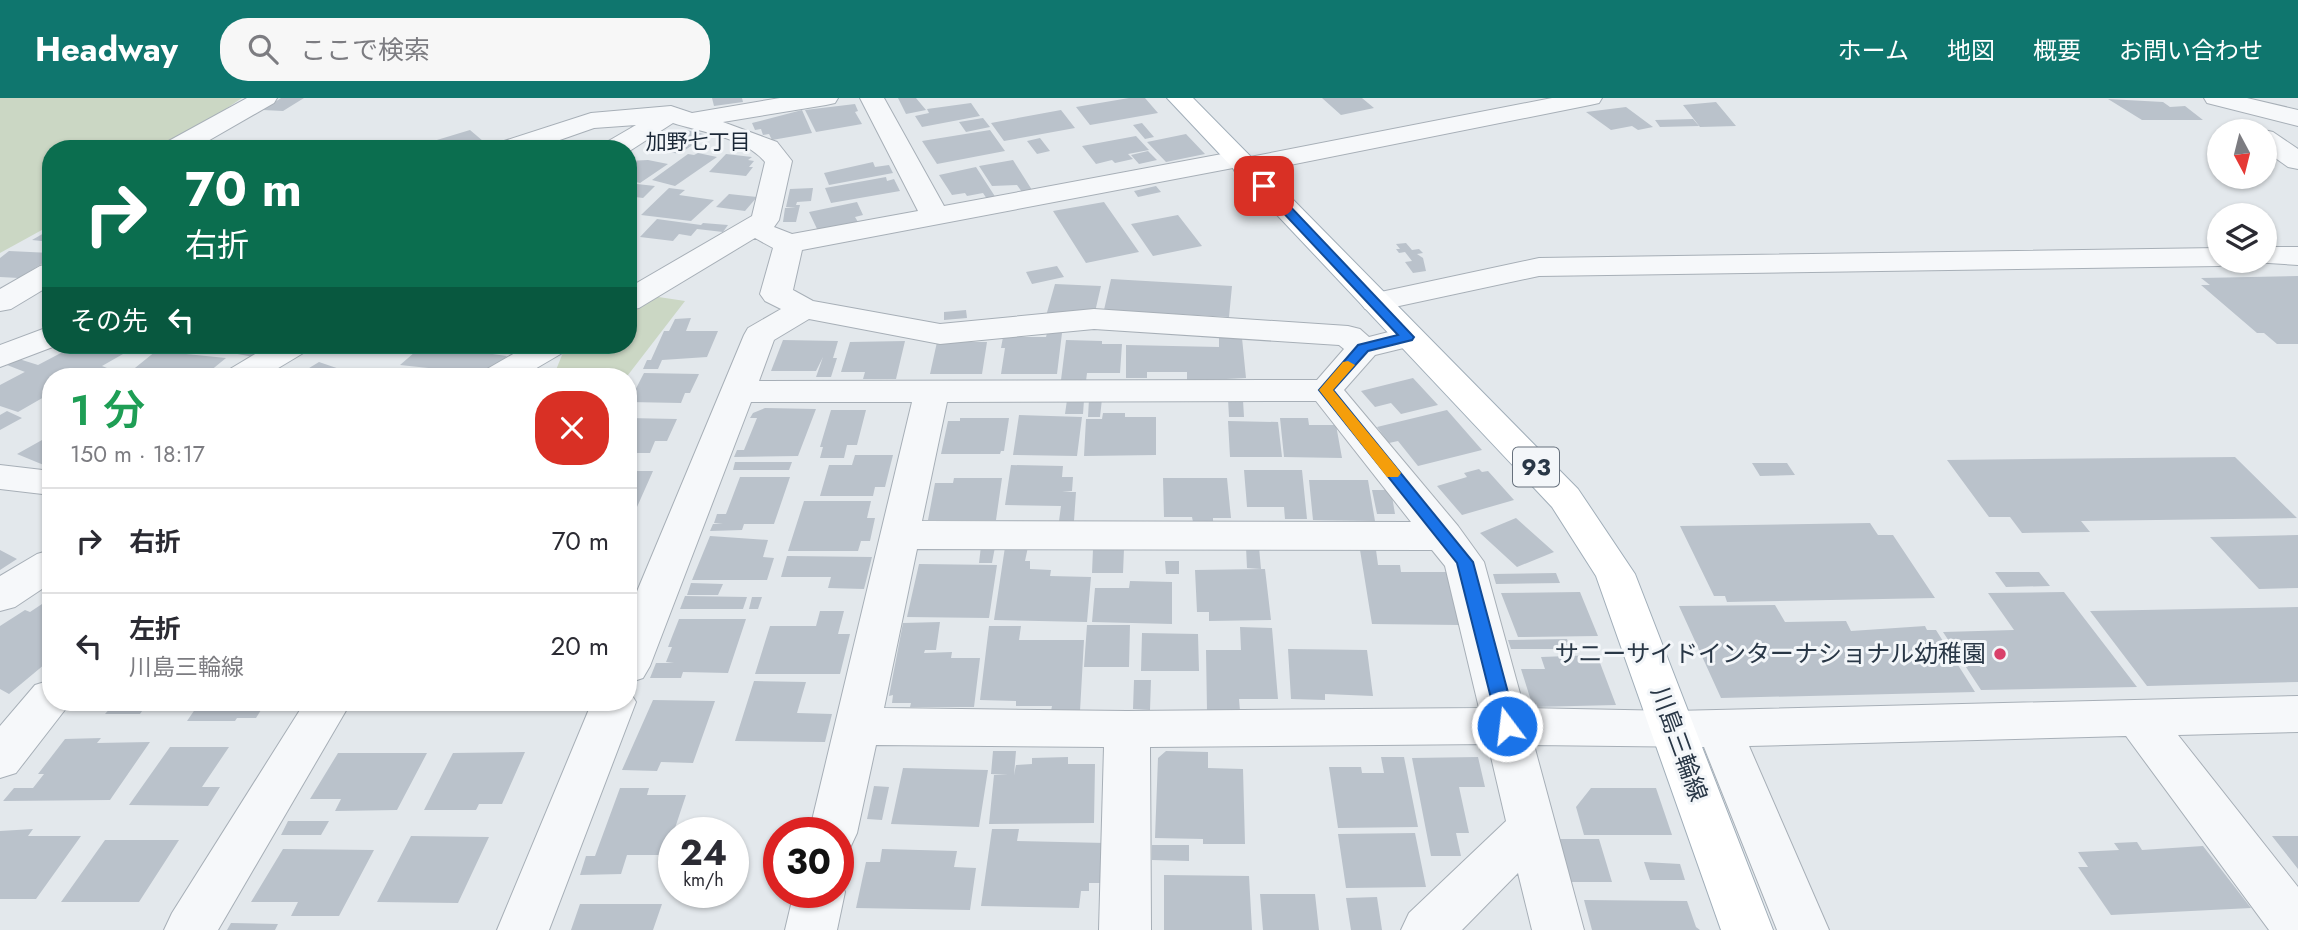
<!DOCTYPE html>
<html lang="ja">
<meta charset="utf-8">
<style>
:root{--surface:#fff;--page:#f7f7f7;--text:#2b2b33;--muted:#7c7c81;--line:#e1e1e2;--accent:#0f766e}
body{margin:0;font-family:Jost,"Noto Sans JP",sans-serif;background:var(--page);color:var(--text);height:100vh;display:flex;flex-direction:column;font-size:26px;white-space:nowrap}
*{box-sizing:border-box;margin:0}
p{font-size:23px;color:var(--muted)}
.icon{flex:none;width:38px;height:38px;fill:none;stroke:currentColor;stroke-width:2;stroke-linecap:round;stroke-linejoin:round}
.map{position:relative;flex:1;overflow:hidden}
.panel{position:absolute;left:42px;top:270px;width:595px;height:343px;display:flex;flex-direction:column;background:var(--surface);border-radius:28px;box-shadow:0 2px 5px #0004}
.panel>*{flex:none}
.top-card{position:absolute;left:42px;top:42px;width:595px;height:214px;border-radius:28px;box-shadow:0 2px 5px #0004;background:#0b6e4f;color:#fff;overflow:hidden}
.needle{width:46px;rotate:173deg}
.buttons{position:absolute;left:2207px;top:21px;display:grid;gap:14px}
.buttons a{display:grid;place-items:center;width:70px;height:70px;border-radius:50%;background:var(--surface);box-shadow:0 2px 5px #0004;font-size:35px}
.speed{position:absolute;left:658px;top:719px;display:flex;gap:14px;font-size:35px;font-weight:700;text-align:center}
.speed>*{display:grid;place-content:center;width:91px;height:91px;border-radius:50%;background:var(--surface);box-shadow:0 2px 5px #0004;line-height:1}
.speed small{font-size:18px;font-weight:400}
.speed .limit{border:10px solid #d22;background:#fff;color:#111}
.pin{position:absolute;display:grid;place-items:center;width:60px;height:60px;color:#fff;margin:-30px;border-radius:14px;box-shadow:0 4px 10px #0006}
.me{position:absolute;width:77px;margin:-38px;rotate:345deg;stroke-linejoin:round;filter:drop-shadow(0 0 5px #0008)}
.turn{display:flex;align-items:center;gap:24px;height:147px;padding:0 28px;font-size:32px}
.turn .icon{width:91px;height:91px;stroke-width:2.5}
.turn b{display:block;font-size:49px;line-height:60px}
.then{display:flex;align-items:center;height:66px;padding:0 28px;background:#0003;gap:14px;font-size:26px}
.round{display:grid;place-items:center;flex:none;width:74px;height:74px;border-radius:28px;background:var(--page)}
.summary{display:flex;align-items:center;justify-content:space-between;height:119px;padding:0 28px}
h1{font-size:42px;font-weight:600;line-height:52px;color:#1e9e55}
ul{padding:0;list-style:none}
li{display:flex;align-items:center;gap:21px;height:105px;padding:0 28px;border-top:2px solid var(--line)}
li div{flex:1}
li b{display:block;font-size:26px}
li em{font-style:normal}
header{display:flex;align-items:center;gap:42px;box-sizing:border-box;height:98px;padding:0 35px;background:var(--accent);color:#fff}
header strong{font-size:33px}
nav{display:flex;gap:38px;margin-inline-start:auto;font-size:24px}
.search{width:490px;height:63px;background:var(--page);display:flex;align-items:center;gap:18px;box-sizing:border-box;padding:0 24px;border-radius:28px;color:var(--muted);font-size:26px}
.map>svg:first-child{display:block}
.green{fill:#cbd7c4}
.building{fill:#bac2cb}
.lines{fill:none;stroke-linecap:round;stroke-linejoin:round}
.minor-casing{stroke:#a7afb7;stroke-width:2}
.primary-casing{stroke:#a1aeb9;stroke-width:2}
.minor{fill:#f6f8fa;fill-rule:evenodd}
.primary{fill:#fff;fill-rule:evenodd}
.route{fill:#1a73e8;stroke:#114b97;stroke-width:2}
.slow{fill:#f59e0b}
.poi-dot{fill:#d9406a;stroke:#f3f6f9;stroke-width:2.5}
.labels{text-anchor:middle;stroke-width:6;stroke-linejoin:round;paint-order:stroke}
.far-neighbourhood-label{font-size:21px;fill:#1b2837;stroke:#f3f6f9}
.shield{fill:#f3f6f9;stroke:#66707c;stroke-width:2}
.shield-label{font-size:23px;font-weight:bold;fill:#293746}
.poi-label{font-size:24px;fill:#293746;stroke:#f3f6f9;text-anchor:end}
.street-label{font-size:24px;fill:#293746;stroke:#f3f6f9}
</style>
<header>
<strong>Headway</strong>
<div class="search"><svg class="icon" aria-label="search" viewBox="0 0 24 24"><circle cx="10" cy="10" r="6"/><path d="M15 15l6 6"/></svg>ここで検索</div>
<nav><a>ホーム</a><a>地図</a><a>概要</a><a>お問い合わせ</a></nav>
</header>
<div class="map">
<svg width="2298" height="832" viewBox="0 0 2298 832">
<rect width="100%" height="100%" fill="#e3e8ec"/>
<path class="green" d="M0 0H242L166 51H51V127L0 155Z
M652 198 685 203 628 277H554L566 247H628V211Z"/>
<path class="building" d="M281 0H304L283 13 263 12Z
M712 0H742L743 4 714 8Z
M898 0H916L926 12 906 16Z
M1129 0H1145L1158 15 1090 27 1076 9Z
M1322 0H1362L1374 10 1341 17Z
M2108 1 2163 4 2170 9 2185 8 2203 22H2142Z
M1716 4 1736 28 1700 29 1683 7Z
M971 5 980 18 922 29 915 18 929 15 927 11Z
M855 6 858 13 855 14 862 26 816 34 805 12Z
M1626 9 1653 29 1638 32 1632 28 1611 32 1586 14Z
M802 12 812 35 772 42 769 36 763 37 761 31 755 32 752 25Z
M1061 12 1075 30 1004 43 991 25Z
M983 20 990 29 966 34 959 24Z
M1693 21 1699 28 1660 29 1655 22Z
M1142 25 1154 39 1145 41 1133 27Z
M470 32 490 49 419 51 417 48Z
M686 32 708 37 679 56 647 49 670 34 679 36Z
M990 32 1005 53 937 66 922 43Z
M1186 36 1205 56 1166 64 1147 44Z
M1136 38 1149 52 1128 56 1133 61 1115 65 1112 62 1096 66 1082 48Z
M1040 40 1050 53 1037 56 1027 43Z
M1148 53 1157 62 1139 66 1131 57Z
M698 55 717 59 675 88 652 82 688 56 694 57Z
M726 56 752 59 748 62 754 63 749 69H753L746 78 709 74Z
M648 62 668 66 640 85 628 82V63Z
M1013 62 1032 92 1022 94 1017 87 992 88 979 68Z
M873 64 875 69 889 67 893 75 829 87 824 75Z
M976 69 996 100 987 101 983 95 967 98 965 95 952 97 939 77Z
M886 79 887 83 894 81 900 93 831 105 825 90Z
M628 85 655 88 643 100 628 98Z
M1156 88 1161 94 1138 99 1134 93Z
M669 90 685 92 679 97 714 102 691 123 641 117Z
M813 90 811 103 797 104 796 107H800L796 124H783L785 110H796L786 109 790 91Z
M729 96 757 99 745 113 716 109Z
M857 104 863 117 855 119 858 124 818 133 809 114Z
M1104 104 1139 154 1086 165 1053 113Z
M1178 117 1202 148 1153 158 1131 126Z
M657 121 701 127 703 125 728 127 723 134 697 131 691 138 679 136 673 143 640 139Z
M51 131V144L32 142Z
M1406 145 1412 152 1419 151 1423 155 1417 156 1423 160 1426 173 1413 175 1405 164 1412 163 1405 154 1399 155 1396 151H1400L1396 146Z
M9 153 51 155V160L19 180 0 179V160Z
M1057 168 1064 179 1032 186 1026 174Z
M2298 178V246H2277L2264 235H2257L2201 187H2210L2201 180Z
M1111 181 1232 188 1229 219 1104 212Z
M1055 186 1101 188 1095 214 1046 218Z
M966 212 967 220 944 222V214Z
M691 220 686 233H718L707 259 662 262 658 271H643L647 262H651L664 233H669L675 221Z
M1047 235H1062L1057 276H1001L1005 250H1001L1003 239H1046Z
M1219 240H1242L1246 280 1187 283V274H1147V280H1126V247L1219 249Z
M783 242 838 243 833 260H837L831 279H816L823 259 816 273H771Z
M1066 242 1102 243V246H1122L1120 275H1087L1086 283 1061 282Z
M905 243 896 281H863L865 274H841L850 244Z
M937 244H987L982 276H930Z
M76 247H113L130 252 102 268 107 270 92 278H51V295L18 314 0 308V287Z
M242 247H250L265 250 254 259 232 255Z
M423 247H427L507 258 493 272 484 270 476 278H451L457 273 400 267Z
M476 247H533L521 255Z
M156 253 226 260 204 278H125Z
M19 261 38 267 25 274 7 267Z
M319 264 360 278H262L276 270 296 278Z
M644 275 699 276 690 295H685L681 305 629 304Z
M1413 280 1438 307 1401 316 1391 305 1375 309 1361 293Z
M1089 301H1102L1100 319H1088Z
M1228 301 1243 302 1244 319H1229Z
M1067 302H1084L1083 316H1065Z
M765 310 816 311 798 358 734 359 737 352H744L757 320H750L753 315Z
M831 312H866L857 347H847L844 360H820L823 349H820Z
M1447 312 1482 352 1418 368 1398 343 1389 345 1377 329Z
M7 313 22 320 0 332V317Z
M1103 315H1125V319H1156V357L1084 358 1086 321H1102Z
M1019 317 1082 319 1077 358 1013 357Z
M628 320 677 321 667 343H655L650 355H628Z
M960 320H1009L1004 353H1001L1000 356H941L948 323H960Z
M1280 320H1308L1309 327H1336L1342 360 1284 359Z
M1228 323 1278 324 1282 359H1230Z
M51 337V370L17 356Z
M855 357H893L885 389H875L873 398H820L829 367H852Z
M2235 359 2297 420 2081 423 2090 434 2022 435 2010 419H1989L1947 362Z
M628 360H635L629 373H653L637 409H628Z
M735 364H792L789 372H733Z
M1752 365H1787L1795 377 1760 378Z
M1011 367 1063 368 1062 379H1073L1072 393 1062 394H1076L1074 423H1059L1061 408 1005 407Z
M1479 371 1482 374 1488 373 1514 402 1462 417 1437 388 1467 379 1464 375Z
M1244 372H1302L1307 421H1285L1284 409H1247Z
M740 379H790L774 426H744L742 432 710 433 713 426H723L714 425 717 416H726Z
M954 380H1002L996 422H928L935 385H953Z
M1163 380H1227L1231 420H1213V425L1193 424 1192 419H1164Z
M1309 382H1368L1375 423 1313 422Z
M1372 392H1391L1395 416H1377Z
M804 403H871L867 420H875L870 443H861L858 453H788Z
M1516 420 1554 454 1517 469 1480 435Z
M1870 425 1878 437H1893L1935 500 1727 504 1725 498H1714L1680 428Z
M2298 437V490L2259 491 2210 439Z
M710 438 768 442 763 459 774 460 767 482H692Z
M981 448 995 449 992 465H979Z
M1005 449H1028L1025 463H1030V471L1051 472 1050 478 1091 479 1087 524 994 522Z
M1246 449H1259L1261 471 1247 470Z
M1093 451H1124L1123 475H1092Z
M0 452 17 461 0 472Z
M1360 452H1376L1378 467H1400L1401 474H1448L1460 527 1372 526Z
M787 458 872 459 864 491 828 490 831 479H781Z
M1165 463H1179V476H1166Z
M919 466 997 467 989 520 907 519Z
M1265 471 1271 522 1209 523V514H1197L1195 472Z
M1995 474H2039L2050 488 2006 489Z
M1556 475 1560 485 1496 486 1493 476Z
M1130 483 1172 484V526L1092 524 1095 490H1129Z
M691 485 723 486 718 497H687Z
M1580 494 1598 538 1518 539 1501 495Z
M2064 494 2137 589 1981 592 1943 534 2014 532 1988 495Z
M685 498 747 499 743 511H680Z
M752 499H762L758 511H749Z
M51 500V561L9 596 0 591V528L25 512 30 514Z
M1775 507 1785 524 1846 523 1851 533 1925 528 1927 532H1936L1975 594 1721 600 1679 508Z
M2298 509V584L2147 588 2090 513Z
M820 513H844L838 536H850L840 576H755L770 528H816Z
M679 521H746L728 575 683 574 681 580H650L656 565H674L666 564 672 549H668Z
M940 524 936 552H925L924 555 952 554 951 560H980L974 609H910L911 605H892L893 597 889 598 903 525Z
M1087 527H1130L1129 569H1084Z
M989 528H1021L1019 542H1084L1080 613H1051L1052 608H1016V603L980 602Z
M1240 529 1272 530 1278 601H1239L1240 613H1207L1206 552H1241Z
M1142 535 1198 536 1199 573H1141Z
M1567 541 1570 551H1511L1508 542Z
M1288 551 1367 552 1373 598 1325 596V602L1291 601Z
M1597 557 1616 607 1533 609 1521 571H1545L1541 559Z
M1134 582H1151L1150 612 1133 611Z
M754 583 806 584 797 615 832 616 825 644 735 643Z
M653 602 715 603 693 665 661 664 657 673 622 672Z
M94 604H148L140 616H105L113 607H92Z
M200 604H266L256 620H237L235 623H187Z
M359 604H392L389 609 355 610Z
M396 604H433L431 608H393Z
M101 640 97 645 150 644 110 702 3 703 14 690H33L44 676H38L65 641Z
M170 649H229L202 689H220L208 708 129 707Z
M993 653H1016L1014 677 1016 667 1032 666V660L1068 659V666H1095L1094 725 989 726 994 677H1008L991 676Z
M1166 653 1208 654V670L1243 671 1245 746H1203V741L1155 740 1158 660Z
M525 654 502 706H479L476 712H424L453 655Z
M338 655H427L397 712 335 713 341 701H310Z
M1381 659H1404L1418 729 1338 730 1329 669H1361L1362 675H1384Z
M1478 659 1485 689H1459L1469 735H1456L1461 758H1431L1412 660Z
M903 670 988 672 979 729 891 726Z
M874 688 889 689 882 722 867 721Z
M620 690H649L647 697H686L666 757H627L621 776 580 777 586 758H595Z
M1591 690H1656L1672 737H1584L1576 709Z
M288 723H329L321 737H281Z
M33 731 28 738H81L36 801H0V733Z
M992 731H1019L1017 743 1106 745 1103 785H1089V793H1081L1079 810 981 808Z
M1415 735 1426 789 1346 790 1338 736Z
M411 738 489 739 458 805 377 804Z
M2272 738H2298V771Z
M1557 741H1599L1612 784H1569Z
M105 742H179L139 804H61Z
M2137 744 2142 752 2203 748 2251 810 2111 817 2078 769H2088L2078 754 2119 752 2114 745Z
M1152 747H1189V763L1152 762Z
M283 751 374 752 339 818H291L298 804H251Z
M882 751 957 753 954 769 976 770 970 812 856 810 866 764H880Z
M1644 764 1680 766 1685 782H1650Z
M1164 777 1249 778 1252 832H1164Z
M1260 796H1315L1319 832H1263Z
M1377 799 1382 832H1351L1346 800Z
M1584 802 1687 803 1696 829 1700 832H1592Z
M580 806H662L653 832H571Z
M231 825 278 826 275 832H227Z"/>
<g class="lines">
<g class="minor-casing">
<path id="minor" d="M247 0H277L274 5 194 51H161L165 45Z
M780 0H838L835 5 826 7 723 24 777 44 792 63 779 122 774 129 792 136 918 113 860 0H884L944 108 1238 53 1247 55 1250 59 1552 0H1602L1599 5 1590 7 1245 76 1235 74 1233 70 802 152 793 192 813 203 940 226 1094 211 1348 228 1360 231 1369 239 1408 229 1420 232 1424 239 1420 246 1375 257 1344 292 1458 428 1484 464 1524 610 1674 613 2298 598V634L2178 637 2298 789V832H2269L2126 638 1749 648 1829 832H1777L1704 649 1534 647 1584 832H1532L1518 775 1462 832H1401L1409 815 1506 723 1488 646 1150 649 1151 832H1099L1104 649 876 647 857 735 850 750 838 754V735H809L912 304H751L650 568 643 580 628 585V515L744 237 748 230 781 211 765 203 760 196 773 150 755 140 639 210 628 212V190L752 118 765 64C746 40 701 34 673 25L628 54V51H601L605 45 636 27 594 30 534 51H494L498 45 591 15 671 8 692 15ZM809 221 940 246 1094 231 1339 247 1344 251 1317 282 759 283 774 242ZM1316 303 1411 424 922 423 947 304ZM917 451 1432 452 1445 468 1479 610 1127 613 884 610Z
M2204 0H2247L2298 12V28L2207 5Z
M2264 32 2273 34 2298 51V71L2288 69 2264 52V33H2260Z
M2264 149H2298V167L2253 164 2264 163Z
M2219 150V163H2231L2230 165 2219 168 1539 178 1376 213 1365 211 1360 204 1365 197 1376 195 1539 160Z
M51 165V187L11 211 0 213V191L40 168Z
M51 228V247H58L0 269V247Z
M270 247H309L305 254 265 278H225L230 271Z
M529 247H568L564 254 523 278H482L487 271Z
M0 367 51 373V397L0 391Z
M51 452V485L15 509 0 513V478L37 456Z
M51 582V604H71L16 675 0 680V628L35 587Z
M628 591 636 604 549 832H497L592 604H628Z
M305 604H351L218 832H164L172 815Z
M838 778 845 794 837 832H785L794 794H838Z"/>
</g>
<g class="primary-casing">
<path id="primary" d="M1167 0H1193L1578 391 1635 476 1773 832H1721L1596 478 1552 409Z"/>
</g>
<use href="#minor" class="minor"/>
<use href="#primary" class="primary"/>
</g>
<path class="route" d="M1260 85H1268L1414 239 1412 242 1368 253 1333 292 1473 464 1517 628 1514 633 1507 635 1500 633 1498 628 1457 465 1319 292 1358 247 1398 237 1260 90Z"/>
<path class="slow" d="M1348 263 1355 267 1333 292 1398 371 1401 375 1398 379H1387L1319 292 1343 264Z"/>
<circle class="poi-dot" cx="2000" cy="556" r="7"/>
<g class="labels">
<g class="far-neighbourhood-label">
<text x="698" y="51">加野七丁目</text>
</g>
<rect class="shield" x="1513" y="349.5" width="46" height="39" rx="5"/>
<g class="shield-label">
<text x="1536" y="377">93</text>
</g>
<g class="poi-label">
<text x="1986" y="564">サニーサイドインターナショナル幼稚園</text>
</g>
<g class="street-label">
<text transform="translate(1679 646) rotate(70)" y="8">川島三輪線</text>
</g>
</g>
</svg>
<div class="buttons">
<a><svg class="needle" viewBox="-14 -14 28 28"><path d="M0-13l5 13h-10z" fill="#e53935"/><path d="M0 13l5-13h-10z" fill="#7c7c81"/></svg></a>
<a><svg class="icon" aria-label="layers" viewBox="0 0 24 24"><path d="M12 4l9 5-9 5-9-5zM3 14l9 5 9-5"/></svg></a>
</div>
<div class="speed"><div>24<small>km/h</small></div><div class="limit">30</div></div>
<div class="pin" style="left:1264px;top:88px;background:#d93025"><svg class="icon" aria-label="arrive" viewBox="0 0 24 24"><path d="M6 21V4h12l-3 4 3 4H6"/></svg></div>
<svg class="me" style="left:1507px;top:628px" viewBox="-20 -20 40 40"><circle r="17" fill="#1a73e8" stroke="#fff" stroke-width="3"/><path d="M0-11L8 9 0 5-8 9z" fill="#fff"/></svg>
<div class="top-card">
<div class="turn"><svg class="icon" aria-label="right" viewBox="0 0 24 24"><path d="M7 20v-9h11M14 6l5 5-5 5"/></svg><div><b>70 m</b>右折</div></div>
<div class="then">その先<svg class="icon" aria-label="left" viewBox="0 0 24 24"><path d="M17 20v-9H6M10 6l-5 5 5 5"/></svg></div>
</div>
<section class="panel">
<div class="summary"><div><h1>1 分</h1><p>150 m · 18:17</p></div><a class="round" style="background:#d93025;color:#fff"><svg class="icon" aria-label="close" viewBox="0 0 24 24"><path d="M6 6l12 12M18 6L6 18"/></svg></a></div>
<ul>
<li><svg class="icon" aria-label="right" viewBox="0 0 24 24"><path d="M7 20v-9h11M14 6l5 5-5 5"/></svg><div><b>右折</b></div><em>70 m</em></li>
<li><svg class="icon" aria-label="left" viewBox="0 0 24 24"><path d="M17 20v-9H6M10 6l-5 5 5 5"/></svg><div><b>左折</b><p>川島三輪線</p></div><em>20 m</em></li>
</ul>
</section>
</div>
